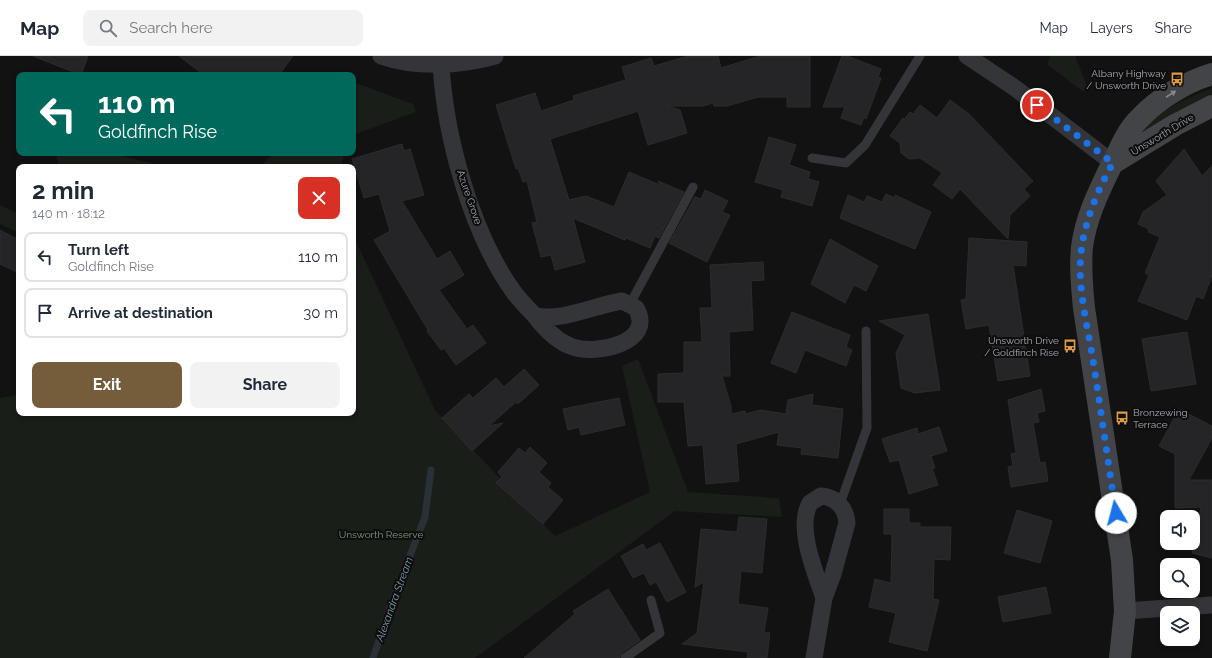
<!DOCTYPE html>
<meta charset="utf-8">
<style>
:root{--surface:#fff;--page:#f2f2f3;--text:#1f2937;--muted:#747a83;--line:#e0e1e3;--accent:#755d3b}
body{margin:0;font-family:Raleway,sans-serif;background:var(--page);color:var(--text);height:100vh;display:flex;flex-direction:column;font-size:15px;white-space:nowrap}
*{box-sizing:border-box;margin:0}
p{font-size:13px;color:var(--muted)}
.icon{flex:none;width:22px;height:22px;fill:none;stroke:currentColor;stroke-width:2;stroke-linecap:round;stroke-linejoin:round}
.map{position:relative;flex:1;overflow:hidden}
.sheet{position:absolute;left:16px;top:108px;width:340px;height:252px;display:flex;flex-direction:column;background:var(--surface);border-radius:8px;box-shadow:0 2px 6px #0003}
.sheet>*{flex:none}
.hud{position:absolute;left:16px;top:16px;width:340px;height:84px;border-radius:8px;box-shadow:0 2px 6px #0003;background:#00695c;color:#fff;overflow:hidden}
.tools{position:absolute;left:1160px;top:454px;display:grid;gap:8px}
.tools a{display:grid;place-items:center;width:40px;height:40px;border-radius:8px;background:var(--surface);box-shadow:0 2px 6px #0003;font-size:20px}
.pin{position:absolute;display:grid;place-items:center;width:34px;height:34px;color:#fff;margin:-17px;border:2px solid #fff;border-radius:50%;box-shadow:0 1px 4px #0007}
.me{position:absolute;width:44px;margin:-22px;rotate:352deg;stroke-linejoin:round;filter:drop-shadow(0 0 3px #0008)}
.turn{display:flex;align-items:center;gap:14px;height:84px;padding:0 16px;font-size:18px}
.turn .icon{width:52px;height:52px;stroke-width:2.5}
.turn b{display:block;font-size:28px;line-height:34px}
.round{display:grid;place-items:center;flex:none;width:42px;height:42px;border-radius:8px;background:var(--page)}
.headline{display:flex;align-items:center;justify-content:space-between;height:68px;padding:0 16px}
h1{font-size:24px;font-weight:700;line-height:30px}
.primary-button{display:flex;gap:8px;margin-top:auto;padding:8px 16px}
.primary-button a{flex:1;height:46px;border-radius:8px;background:var(--accent);color:#fff;font-size:16px;font-weight:700;line-height:46px;text-align:center}
.primary-button a+a{background:var(--page);color:var(--text)}
ul{padding:0;list-style:none}
li{display:flex;align-items:center;gap:12px;height:50px;margin:0 8px 6px;padding:0 8px;border:2px solid var(--line);border-radius:8px}
li div{flex:1}
li b{display:block;font-size:15px}
li em{font-style:normal}
header{display:flex;align-items:center;gap:24px;box-sizing:border-box;height:56px;padding:0 20px;background:var(--surface);border-bottom:1px solid var(--line)}
header strong{font-size:19px}
nav{display:flex;gap:22px;margin-inline-start:auto;font-size:14px}
.search{width:280px;height:36px;background:var(--page);display:flex;align-items:center;gap:10px;box-sizing:border-box;padding:0 14px;border-radius:8px;color:var(--muted);font-size:15px}
.map>svg:first-child{display:block}
.green{fill:#191e19}
.lines{fill:none;stroke-linecap:round;stroke-linejoin:round}
.stream{stroke:#2a3136;stroke-width:7}
.building{fill:#252527;stroke:#2c2c2f}
.lane{stroke:#333538;stroke-width:9}
.street{stroke:#333538;stroke-width:17}
.secondary{stroke:#424448;stroke-width:22}
.oneway{fill:#82868e}
.route{stroke:#1a73e8;stroke-width:7;stroke-dasharray:0 12.6}
.labels{text-anchor:middle;stroke-width:4;stroke-linejoin:round;paint-order:stroke}
.poi-label{font-size:10px;fill:#a5aab3;stroke:#0d0d0e;text-anchor:end}
.street-label{font-size:10px;fill:#a5aab3;stroke:#0d0d0e}
.park-label{font-size:10px;fill:#7e9c7e;stroke:#0d0d0e}
.water-label{font-size:11px;font-style:italic;fill:#7f9aab;stroke:#0d0d0e}
</style>
<header>
<strong>Map</strong>
<div class="search"><svg class="icon" aria-label="search" viewBox="0 0 24 24"><circle cx="10" cy="10" r="6"/><path d="M15 15l6 6"/></svg>Search here</div>
<nav><a>Map</a><a>Layers</a><a>Share</a></nav>
</header>
<div class="map">
<svg width="1212" height="602" viewBox="0 0 1212 602">
<rect width="100%" height="100%" fill="#121213"/>
<path class="green" d="M1050 0H1075L1089 35H1082L1047 8Z
M353 26 413 48 416 56 353 79Z
M1212 32V38L1145 76 1143 73C1161 52 1187 43 1212 32Z
M57 97H110L167 111H58Z
M274 97H343L342 111H259Z
M0 149 19 158V177L0 168Z
M353 179 435 354 555 480 650 436 622 310 638 303 688 436 779 442 782 461 675 455 475 602H0V342L19 339V357H353Z"/>
<g class="lines">
<path class="stream" d="M373 602 392 546 425 461 431 414"/>
</g>
<path class="building" d="M33 0H88L81 19Z
M179 0H293L279 19H204Z
M688 0H718L721 12 760 0H810V51H787V41H758L727 50H714L713 47 703 50H667L680 54 687 77 648 89 638 55 550 83 569 144 586 140 614 151 629 116 660 129 658 125 684 136 659 182 655 180 650 192 626 182 625 184 573 162 585 206 555 214 551 199 541 201 532 167 537 166 527 125 523 126 518 112 516 113 496 49 535 37 541 55 574 44 573 40 626 24 622 11 651 2 654 10Z
M842 0H847L881 13 878 21 881 22 866 63 864 61 861 69 841 62 845 51H823Z
M950 44 969 58 1033 125 1024 133 1030 140 1010 159 1008 183 960 133 952 143 933 129 942 117 920 102 909 103 901 97 900 87 890 80 903 62 904 64 910 56 913 58 920 49 937 62Z
M769 81 796 89 789 109 810 116 808 123 819 126 812 150 781 141 783 134 755 126Z
M402 88 404 95 410 93 424 139 402 145 437 203 450 195 464 219 439 234 467 273 473 269 486 287 456 309 444 292 441 294 427 275 428 274 374 184 390 175 379 138 364 142 352 103Z
M1184 93 1202 120 1212 110V220L1203 243 1196 240 1187 264 1138 245 1149 219 1145 217 1160 181 1148 176 1149 173 1138 168 1143 156 1167 139 1156 125Z
M705 134 728 145 722 156 730 159 707 206 669 187 695 141 701 143Z
M886 138 895 142V139L931 156 915 193 840 162 848 139 864 146 867 140 882 146Z
M0 174 19 184V217L0 208Z
M969 182 1027 186 1026 210 1013 209 1030 320 998 325 989 269 966 273 961 244 966 243Z
M830 183 878 210 866 235 854 229 845 247 811 228Z
M763 206 764 224 751 225 753 274 729 276 730 320H722L731 350V358L745 355V358L761 354 786 358 788 344 813 338 812 349 843 353 838 402 801 398 802 392 777 389 779 376 736 388 739 425 706 428 703 389 688 390 684 346H658V318L684 317V286H702L700 252H712L710 209Z
M792 256 850 279 846 291 852 294 846 310 805 294 796 317 771 307Z
M928 258 940 334 915 337 901 332 896 297 905 279 879 265Z
M1187 276 1196 328 1151 335 1142 283Z
M524 313 539 329 518 348 516 346 489 370 503 367 472 395 442 362 469 338 473 342 496 322 504 331Z
M1041 333 1045 355 1037 357 1039 366 1033 367 1040 407 1045 406 1048 425 1011 431 1008 411 1013 410 1011 398 1016 397 1008 344Z
M619 342 625 369 581 379 579 371 568 374 563 353Z
M1179 353 1212 370V382L1189 424H1212V502L1192 497 1201 451 1175 452V398L1159 390Z
M939 371 947 395 931 400 935 412H932L938 429 909 438 899 404 890 406 882 383 917 372 918 378Z
M530 391 547 407 539 416 551 427 548 431 563 444 543 468 496 427 502 421 498 416 519 392 525 397Z
M884 453H909V467H920V471H951L950 504 934 503 933 543 939 544 927 595 889 586 896 557 869 551 875 523 891 527 892 478H884Z
M1017 454 1052 465 1040 507 1004 497Z
M739 461 767 463 762 517 741 515 738 548 768 552 764 576 770 577 767 602H747L748 596 682 588 697 577 704 526 695 531 701 473 737 476Z
M660 487 686 536 667 546 656 526 650 529 644 517 633 522 621 500 643 488 646 494Z
M1046 531 1051 557 1003 566 998 541Z
M608 533 640 584 622 597 619 602H524L575 558 573 555Z"/>
<g class="lines">
<path class="lane" d="M812 102 846 107 865 89 920 0
M630 248 693 131
M840 448 867 372 866 275
M625 602 660 577 651 544"/>
<path class="street" d="M381 0C415 12 460 10 495 0
M967 0 1015 32 1113 107
M441 8C445 80 471 176 513 235 519 244 528 252 535 260
M622 245 636 252C656 287 596 299 573 291 557 286 545 273 535 260 565 265 592 250 622 245Z
M821 440C836 441 846 452 847 467L833 518 824 542C815 516 796 471 810 447Z
M1125 555 1212 549
M814 602 824 542"/>
<path class="secondary" d="M1113 107 1175 69 1212 50
M1120 602 1125 555 1122 504 1084 252C1082 231 1080 212 1082 191 1086 160 1100 133 1113 106 1121 91 1127 74 1140 62 1159 42 1186 26 1212 18"/>
</g>
<defs><path id="oneway-solid" d="M-6-.8H1V-3.2L6.5 0L1 3.2V.8H-6Z"/></defs>
<use class="oneway" href="#oneway-solid" transform="translate(1171 38) rotate(-33)"/>
<g class="lines">
<path class="route" d="M1037 49 1113 107C1098 133 1087 160 1082 189 1076 227 1087 267 1093 304 1101 355 1108 406 1116 457"/>
</g>
<defs>
<g id="bus-bare" transform="scale(1.08)"><path d="M-5-6H5V4H4V6H2V4H-2V6H-4V4H-5ZM-3.5-4V0h7V-4ZM-3.5 1.2v1.5H-2V1.2ZM2 1.2v1.5H3.5V1.2Z" fill="#de9c3f" stroke="#0d0d0e" stroke-width="2.5" paint-order="stroke"/></g>
</defs>
<g fill-rule="evenodd">
<use href="#bus-bare" x="1177" y="23"/>
<use href="#bus-bare" x="1070" y="290"/>
<use href="#bus-bare" x="1122" y="362"/>
</g>
<g class="labels">
<g class="poi-label">
<text x="1166" y="21">Albany Highway<tspan x="1166" dy="12">/ Unsworth Drive</tspan></text>
<text x="1059" y="288">Unsworth Drive<tspan x="1059" dy="12">/ Goldfinch Rise</tspan></text>
<text x="1133" y="360" text-anchor="start">Bronzewing<tspan x="1133" dy="12">Terrace</tspan></text>
</g>
<g class="street-label">
<text transform="translate(1162 78) rotate(-31)" y="4">Unsworth Drive</text>
<text transform="translate(470 141) rotate(71)" y="4">Azure Grove</text>
</g>
<g class="park-label">
<text x="381" y="482">Unsworth Reserve</text>
</g>
<g class="water-label">
<text transform="translate(394 543) rotate(-70)" y="4">Alexandra Stream</text>
</g>
</g>
</svg>
<div class="tools">
<a><svg class="icon" aria-label="sound" viewBox="0 0 24 24"><path d="M4 9h4l5-4v14l-5-4H4zM17 9q2 3 0 6"/></svg></a>
<a><svg class="icon" aria-label="search" viewBox="0 0 24 24"><circle cx="10" cy="10" r="6"/><path d="M15 15l6 6"/></svg></a>
<a><svg class="icon" aria-label="layers" viewBox="0 0 24 24"><path d="M12 4l9 5-9 5-9-5zM3 14l9 5 9-5"/></svg></a>
</div>
<div class="pin" style="left:1037px;top:49px;background:#d93025"><svg class="icon" aria-label="arrive" viewBox="0 0 24 24"><path d="M6 21V4h12l-3 4 3 4H6"/></svg></div>
<svg class="me" style="left:1116px;top:457px" viewBox="-20 -20 40 40"><circle r="19" fill="#fff"/><path d="M0-13L10 11 0 6-10 11z" fill="#1a73e8"/></svg>
<div class="hud">
<div class="turn"><svg class="icon" aria-label="left" viewBox="0 0 24 24"><path d="M17 20v-9H6M10 6l-5 5 5 5"/></svg><div><b>110 m</b>Goldfinch Rise</div></div>
</div>
<section class="sheet">
<div class="headline"><div><h1>2 min</h1><p>140 m · 18:12</p></div><a class="round" style="background:#d93025;color:#fff"><svg class="icon" aria-label="close" viewBox="0 0 24 24"><path d="M6 6l12 12M18 6L6 18"/></svg></a></div>
<ul>
<li><svg class="icon" aria-label="left" viewBox="0 0 24 24"><path d="M17 20v-9H6M10 6l-5 5 5 5"/></svg><div><b>Turn left</b><p>Goldfinch Rise</p></div><em>110 m</em></li>
<li><svg class="icon" aria-label="arrive" viewBox="0 0 24 24"><path d="M6 21V4h12l-3 4 3 4H6"/></svg><div><b>Arrive at destination</b></div><em>30 m</em></li>
</ul>
<div class="primary-button"><a>Exit</a><a>Share</a></div>
</section>
</div>
